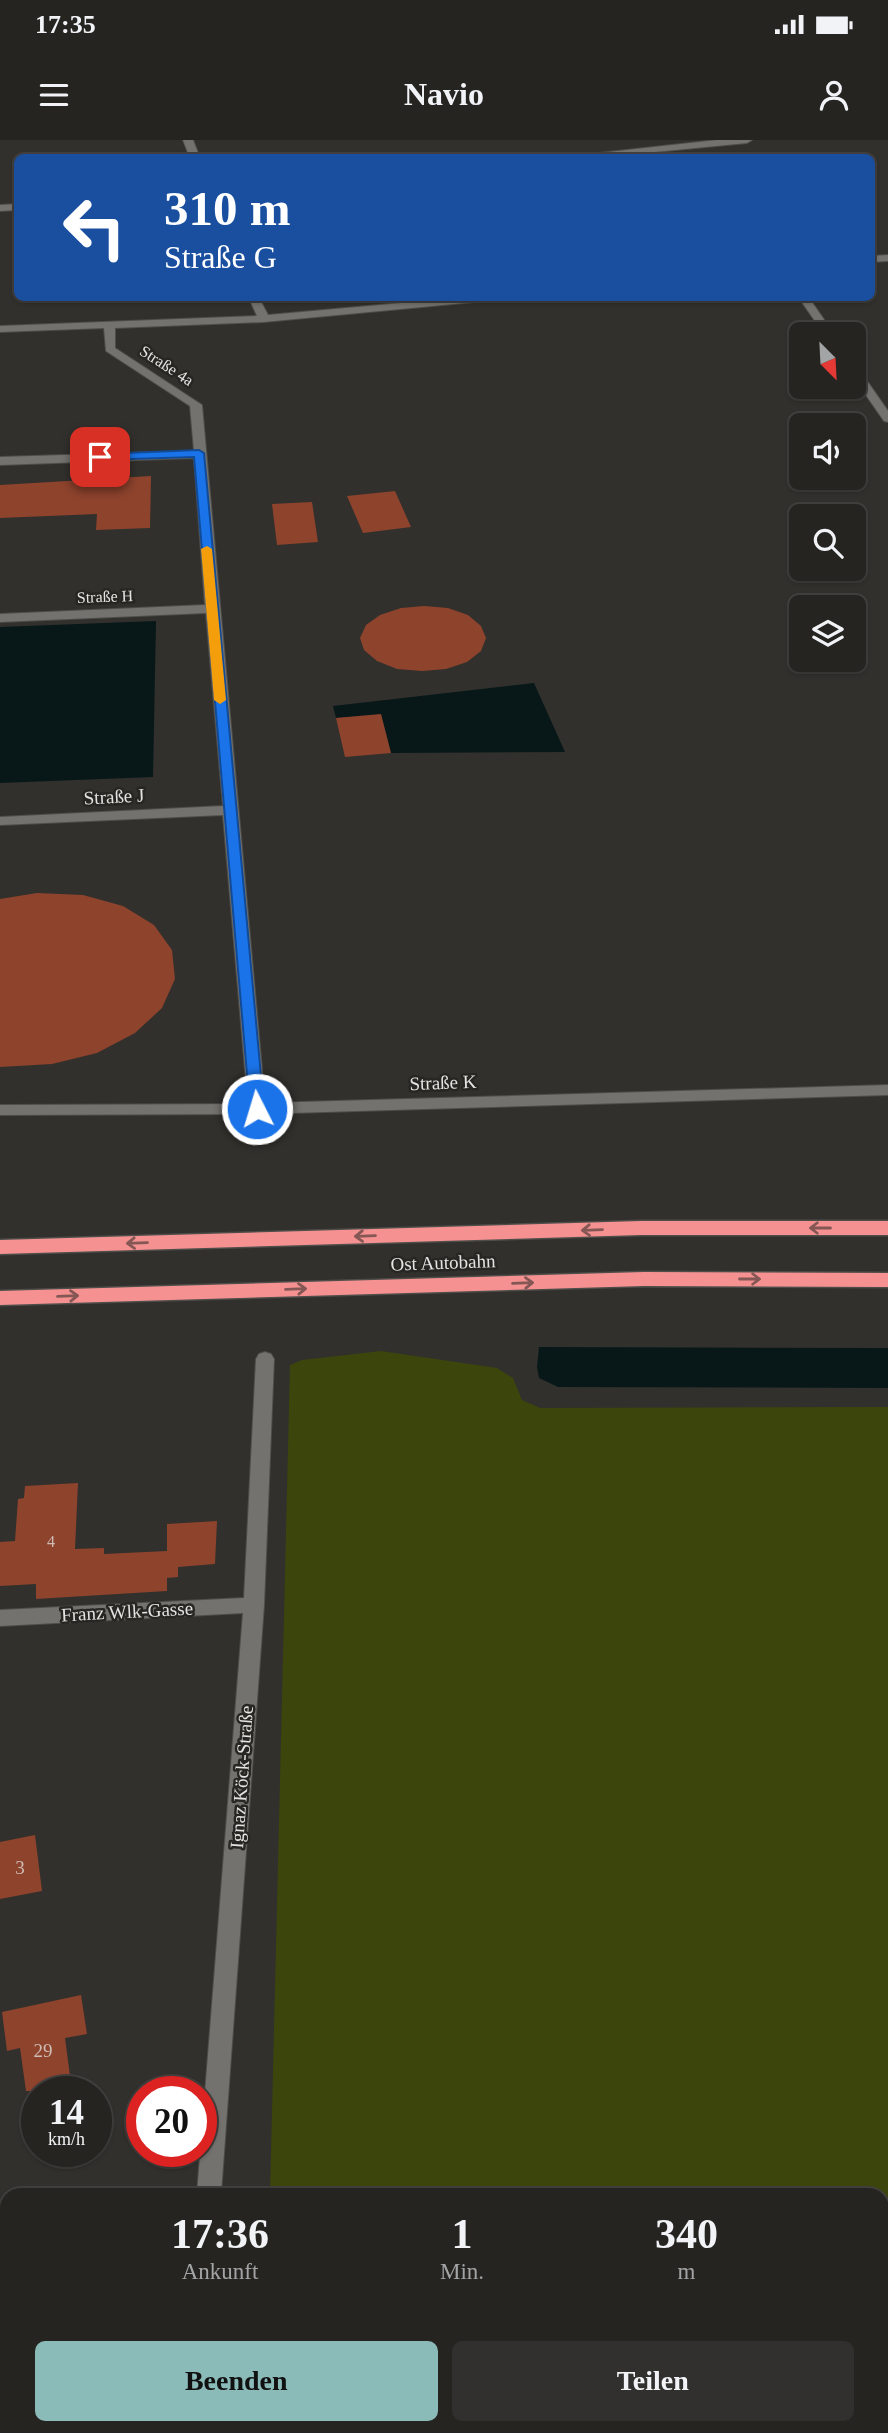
<!DOCTYPE html>
<html lang="de">
<meta charset="utf-8">
<style>
:root{--surface:#252421;--page:#31302e;--text:#f1f3f6;--muted:#a3a4a5;--line:#42413f;--accent:#8bbbb9}
body{margin:0;font-family:"Times New Roman",serif;background:var(--page);color:var(--text);height:100vh;display:flex;flex-direction:column;font-size:26px;white-space:nowrap}
*{box-sizing:border-box;margin:0}
p{font-size:23px;color:var(--muted)}
.icon{flex:none;width:38px;height:38px;fill:none;stroke:currentColor;stroke-width:2;stroke-linecap:round;stroke-linejoin:round}
.map{position:relative;flex:1;overflow:hidden}
.panel{position:absolute;left:0px;top:2048px;width:889px;height:247px;display:flex;flex-direction:column;background:var(--surface);border-radius:21px 21px 0 0;box-shadow:0 2px 5px #0004,0 0 0 2px var(--line)}
.panel>*{flex:none}
.hud{position:absolute;left:14px;top:14px;width:861px;height:147px;border-radius:10px;box-shadow:0 2px 5px #0004,0 0 0 2px var(--line);background:#1a4fa0;color:#fff;overflow:hidden}
.needle{width:46px;rotate:156deg}
.tools{position:absolute;left:789px;top:182px;display:grid;gap:14px}
.tools a{display:grid;place-items:center;width:77px;height:77px;border-radius:10px;background:var(--surface);box-shadow:0 2px 5px #0004,0 0 0 2px var(--line);font-size:35px}
.speed{position:absolute;left:21px;top:1936px;display:flex;gap:14px;font-size:35px;font-weight:700;text-align:center}
.speed>*{display:grid;place-content:center;width:91px;height:91px;border-radius:50%;background:var(--surface);box-shadow:0 2px 5px #0004,0 0 0 2px var(--line);line-height:1}
.speed small{font-size:18px;font-weight:400}
.speed .limit{border:10px solid #d22;background:#fff;color:#111}
.pin{position:absolute;display:grid;place-items:center;width:60px;height:60px;color:#fff;margin:-30px;border-radius:14px;box-shadow:0 4px 10px #0006}
.me{position:absolute;width:77px;margin:-38px;rotate:355deg;stroke-linejoin:round;filter:drop-shadow(0 0 5px #0008)}
.turn{display:flex;align-items:center;gap:24px;height:147px;padding:0 35px;font-size:32px}
.turn .icon{width:91px;height:91px;stroke-width:2.5}
.turn b{display:block;font-size:49px;line-height:60px}
.eta{display:flex;justify-content:space-evenly;align-items:center;height:119px;text-align:center}
.eta b{font-size:42px;font-weight:800;line-height:49px}
.primary-button{display:flex;gap:14px;margin-top:auto;padding:14px 35px}
.primary-button a{flex:1;height:80px;border-radius:10px;background:var(--accent);color:#111;font-size:28px;font-weight:800;line-height:80px;text-align:center}
.primary-button a+a{background:var(--page);color:var(--text)}
.status{display:flex;justify-content:space-between;align-items:center;height:49px;padding:0 35px;background:var(--surface);direction:ltr}
.status svg{height:19px;fill:currentColor}
header{display:flex;justify-content:space-between;align-items:center;height:91px;padding:0 35px;background:var(--surface);font-size:32px;font-weight:800}
.map>svg:first-child{display:block}
.green{fill:#3c450c}
.water{fill:#081819}
.building{fill:#8e432d}
.lines{fill:none;stroke-linecap:round;stroke-linejoin:round}
.minor-casing{stroke:#4e4d4a;stroke-width:2}
.highway-casing{stroke:#4e4d4a;stroke-width:3}
.minor{fill:#73726e;fill-rule:evenodd}
.highway{fill:#f59291;fill-rule:evenodd}
.oneway{stroke:#845754}
.route{fill:#1a73e8;stroke:#114b97;stroke-width:2}
.slow{fill:#f59e0b}
.labels{text-anchor:middle;stroke-width:5;stroke-linejoin:round;paint-order:stroke}
.far-street-label{font-size:16px;fill:#e4e3e1;stroke:#272622}
.number-label{font-size:16px;fill:#cebbb4}
.street-label{font-size:19px;fill:#e4e3e1;stroke:#272622}
.near-number-label{font-size:19px;fill:#cebbb4}
</style>
<div class="status"><b>17:35</b><svg viewBox="0 0 49 12"><path d="M0 12V9h3v3zM5 12V6h3v6zM10 12V3h3v9zM15 12V0h3v12zM26 1h20v11H26zM47 4h2v5h-2z"/></svg></div>
<header><svg class="icon" aria-label="menu" viewBox="0 0 24 24"><path d="M4 6h16M4 12h16M4 18h16"/></svg>Navio<svg class="icon" aria-label="person" viewBox="0 0 24 24"><circle cx="12" cy="8" r="4"/><path d="M4 21q1-7 8-7t8 7"/></svg></header>
<div class="map">
<svg width="888" height="2293" viewBox="0 0 888 2293">
<rect width="100%" height="100%" fill="#31302c"/>
<path class="green" d="M381 1211 497 1228 513 1238 522 1260 540 1268 888 1267V2293H264V2287H882V2054H270L290 1225 302 1220Z"/>
<path class="water" d="M156 481 153 637 0 643V487Z
M534 543 565 612 391 613 381 575 336 578 333 566Z
M539 1207 888 1208V1248L558 1247 539 1238 537 1227Z"/>
<path class="building" d="M151 336 150 388 96 390 97 374 0 378V345Z
M395 351 411 387 363 393 347 356Z
M312 362 318 402 277 405 272 364Z
M424 466 448 468 468 475 481 486 486 498 481 511 467 522 446 529 422 531 397 529 377 521 364 510 360 498 366 485 380 475 401 468Z
M381 574 391 613 345 617 336 578Z
M37 753 83 755 123 766 154 785 172 810 175 839 162 868 135 893 97 913 52 924 0 927V759Z
M78 1343 75 1409 104 1408V1414L167 1411V1384L217 1381 215 1424 178 1427V1437L167 1438V1451L36 1459V1444L0 1446V1402L15 1401 18 1359 24 1358 25 1346Z
M35 1695 42 1751 0 1759V1702Z
M81 1855 87 1894 65 1898 72 1951H26L20 1908 7 1911 2 1872Z"/>
<g class="lines">
<g class="minor-casing">
<path id="minor" d="M183 0H193L200 18H190Z
M717 0H752L747 3 593 18H554Z
M18 64V70L0 71V65Z
M888 115V121L872 122V116Z
M249 158H259L268 175 457 158H490L485 161 264 182 115 188V208L202 265 265 963 888 945V955L257 974 0 975V965L248 964 223 675 0 685V677L223 666 206 473 0 482V474L205 465 194 318 0 325V317L194 311 190 266 106 211 104 188 0 192V186L257 176Z
M799 158H809L834 194H824Z
M854 227 858 228 888 271V282L884 281 854 238Z
M265 1212 271 1214 274 1219 264 1465 221 2054H197L243 1473 0 1486V1470L244 1458 256 1219 259 1214Z
M7 2122V2146L0 2147V2123Z
M190 2287H216V2293H190Z"/>
</g>
<g class="highway-casing">
<path id="highway" d="M641 1081H888V1095H641L0 1114V1100Z
M644 1132 888 1133V1147L644 1146 0 1165V1151Z"/>
</g>
<use href="#minor" class="minor"/>
<use href="#highway" class="highway"/>
</g>
<defs><path id="oneway-shaft" d="M-6 0H5M1.5-3L5.5 0L1.5 3" fill="none" stroke-width="1.6" stroke-linecap="round" stroke-linejoin="round" transform="scale(1.75)"/></defs>
<g class="oneway">
<use href="#oneway-shaft" transform="translate(820 1088) rotate(180)"/>
<use href="#oneway-shaft" transform="translate(592 1090) rotate(178)"/>
<use href="#oneway-shaft" transform="translate(365 1096) rotate(178)"/>
<use href="#oneway-shaft" transform="translate(137 1103) rotate(178)"/>
<use href="#oneway-shaft" transform="translate(750 1139)"/>
<use href="#oneway-shaft" transform="translate(523 1143) rotate(-2)"/>
<use href="#oneway-shaft" transform="translate(296 1149) rotate(-2)"/>
<use href="#oneway-shaft" transform="translate(68 1156) rotate(-2)"/>
</g>
<path class="route" d="M199 310 204 313 264 969 257 974 250 969 194 317 100 320 94 317 100 314Z"/>
<path class="slow" d="M207 406 212 409 226 560 220 564 214 560 201 409Z"/>
<g class="labels">
<g class="far-street-label">
<text transform="translate(167 225) rotate(33)" y="6">Straße 4a</text>
<text transform="translate(105 456) rotate(-2)" y="6">Straße H</text>
</g>
<g class="number-label">
<text x="51" y="1407">4</text>
</g>
<g class="street-label">
<text transform="translate(114 656) rotate(-3)" y="7">Straße J</text>
<text transform="translate(443 942) rotate(-2)" y="7">Straße K</text>
<text transform="translate(443 1122) rotate(-2)" y="7">Ost Autobahn</text>
<text transform="translate(127 1471) rotate(-3)" y="7">Franz Wlk-Gasse</text>
<text transform="translate(241 1637) rotate(-86)" y="7">Ignaz Köck-Straße</text>
</g>
<g class="near-number-label">
<text x="20" y="1734">3</text>
<text x="43" y="1917">29</text>
</g>
</g>
</svg>
<div class="tools">
<a><svg class="needle" viewBox="-14 -14 28 28"><path d="M0-13l5 13h-10z" fill="#e53935"/><path d="M0 13l5-13h-10z" fill="#a3a4a5"/></svg></a>
<a><svg class="icon" aria-label="sound" viewBox="0 0 24 24"><path d="M4 9h4l5-4v14l-5-4H4zM17 9q2 3 0 6"/></svg></a>
<a><svg class="icon" aria-label="search" viewBox="0 0 24 24"><circle cx="10" cy="10" r="6"/><path d="M15 15l6 6"/></svg></a>
<a><svg class="icon" aria-label="layers" viewBox="0 0 24 24"><path d="M12 4l9 5-9 5-9-5zM3 14l9 5 9-5"/></svg></a>
</div>
<div class="speed"><div>14<small>km/h</small></div><div class="limit">20</div></div>
<div class="pin" style="left:100px;top:317px;background:#d93025"><svg class="icon" aria-label="arrive" viewBox="0 0 24 24"><path d="M6 21V4h12l-3 4 3 4H6"/></svg></div>
<svg class="me" style="left:257px;top:969px" viewBox="-20 -20 40 40"><circle r="17" fill="#1a73e8" stroke="#fff" stroke-width="3"/><path d="M0-11L8 9 0 5-8 9z" fill="#fff"/></svg>
<div class="hud">
<div class="turn"><svg class="icon" aria-label="left" viewBox="0 0 24 24"><path d="M17 20v-9H6M10 6l-5 5 5 5"/></svg><div><b>310 m</b>Straße G</div></div>
</div>
<section class="panel">
<div class="eta">
<div><b>17:36</b><p>Ankunft</p></div>
<div><b>1</b><p>Min.</p></div>
<div><b>340</b><p>m</p></div>
</div>
<div class="primary-button"><a>Beenden</a><a>Teilen</a></div>
</section>
</div>
